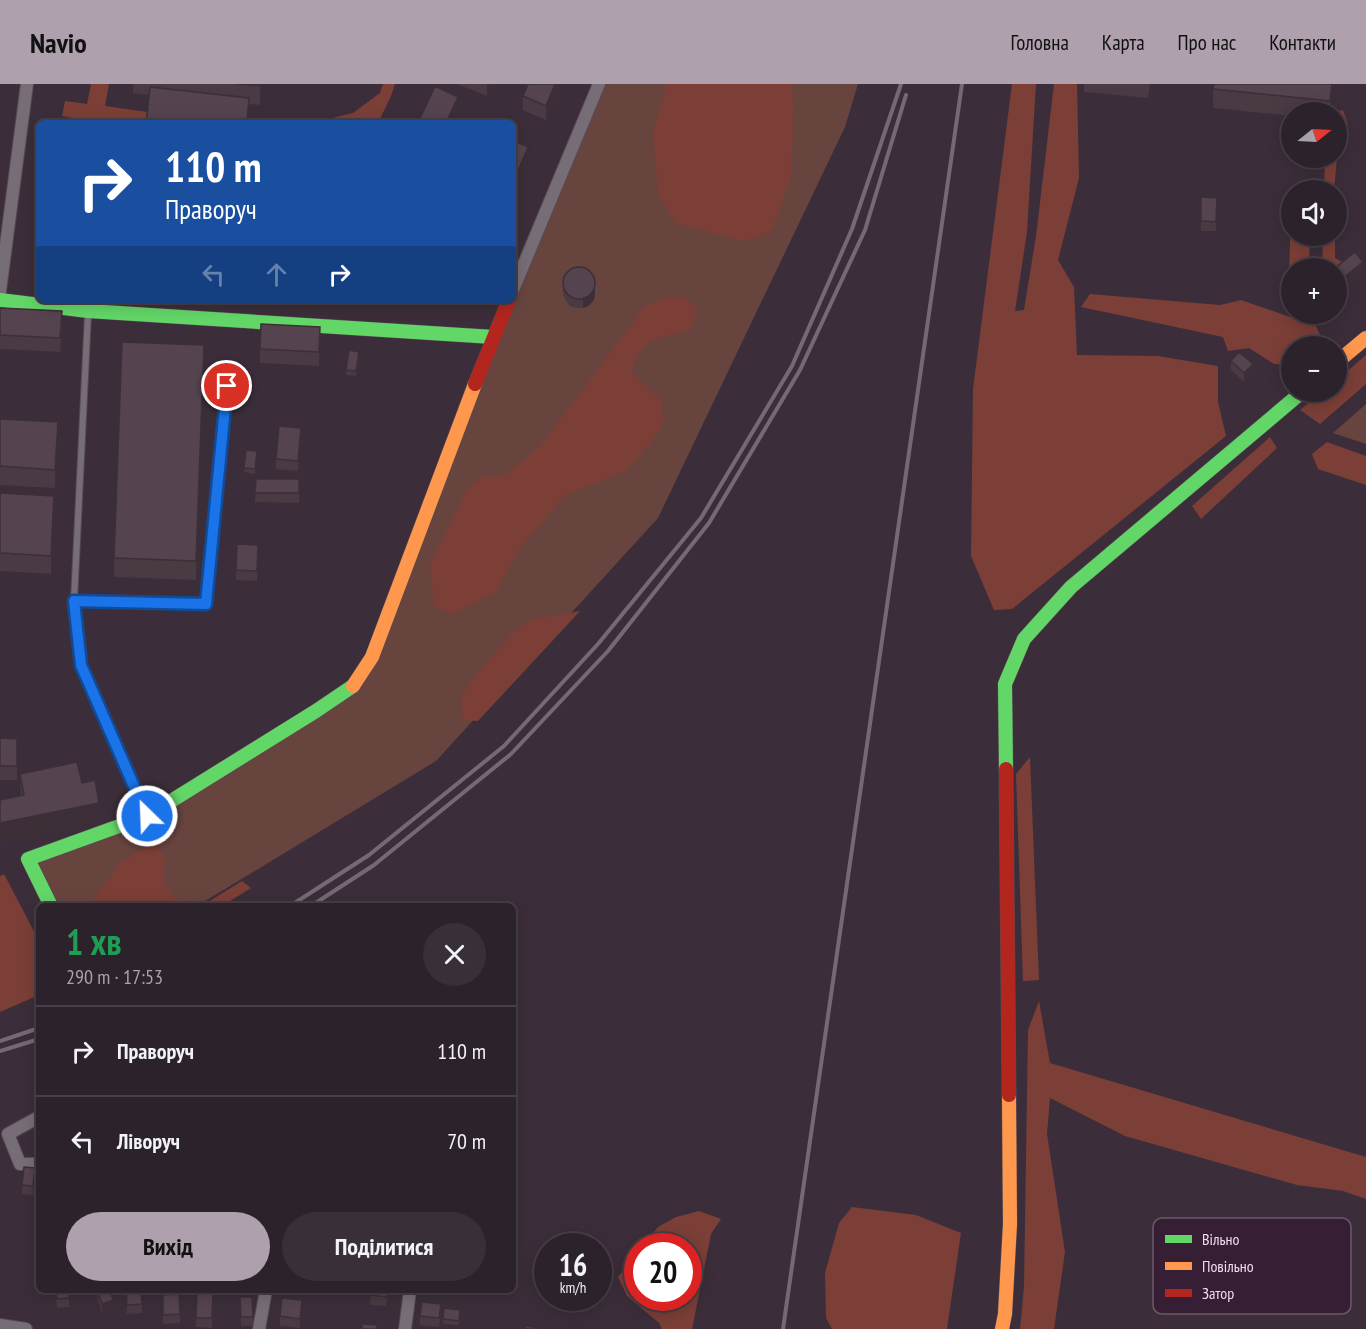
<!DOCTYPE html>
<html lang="uk">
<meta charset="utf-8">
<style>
:root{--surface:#2c222c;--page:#382f38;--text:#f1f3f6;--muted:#a6a4a9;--line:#483f48;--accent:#afa0ae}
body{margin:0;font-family:"PT Sans Narrow",sans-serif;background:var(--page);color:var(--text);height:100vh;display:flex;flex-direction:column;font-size:22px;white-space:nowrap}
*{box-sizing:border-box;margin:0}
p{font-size:20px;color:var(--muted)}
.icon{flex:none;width:33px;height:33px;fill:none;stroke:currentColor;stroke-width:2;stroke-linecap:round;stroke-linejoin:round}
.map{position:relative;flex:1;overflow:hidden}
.panel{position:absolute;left:36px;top:819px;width:480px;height:390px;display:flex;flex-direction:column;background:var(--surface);border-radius:9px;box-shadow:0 3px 15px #0003,0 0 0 2px var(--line)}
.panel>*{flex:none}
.hud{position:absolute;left:36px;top:36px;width:480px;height:183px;border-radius:9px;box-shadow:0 3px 15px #0003,0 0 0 2px var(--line);background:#1a4fa0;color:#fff;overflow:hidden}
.needle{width:39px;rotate:72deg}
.controls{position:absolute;left:1281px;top:18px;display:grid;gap:12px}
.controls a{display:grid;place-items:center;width:66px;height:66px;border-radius:50%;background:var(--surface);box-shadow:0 3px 15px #0003,0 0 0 2px var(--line);font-size:30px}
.speed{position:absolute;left:534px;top:1149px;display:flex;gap:12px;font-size:30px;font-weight:700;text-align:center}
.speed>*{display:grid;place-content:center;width:78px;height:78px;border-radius:50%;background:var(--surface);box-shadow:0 3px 15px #0003,0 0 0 2px var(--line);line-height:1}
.speed small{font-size:15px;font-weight:400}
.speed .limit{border:9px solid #d22;background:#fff;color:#111}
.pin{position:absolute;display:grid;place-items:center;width:51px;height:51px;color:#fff;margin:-26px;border:3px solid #fff;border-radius:50%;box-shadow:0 2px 6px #0007}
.me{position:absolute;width:66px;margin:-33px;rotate:336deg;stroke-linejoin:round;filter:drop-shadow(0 0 4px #0008)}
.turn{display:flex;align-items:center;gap:21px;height:126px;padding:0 30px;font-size:27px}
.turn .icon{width:78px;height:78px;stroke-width:2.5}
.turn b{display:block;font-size:42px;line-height:51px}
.lanes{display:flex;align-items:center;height:57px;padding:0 30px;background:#0003;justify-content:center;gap:30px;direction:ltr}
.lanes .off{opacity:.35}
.round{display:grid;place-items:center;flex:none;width:63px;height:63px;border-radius:32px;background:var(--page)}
.overview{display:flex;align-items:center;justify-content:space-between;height:102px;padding:0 30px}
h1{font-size:36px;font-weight:600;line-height:45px;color:#1e9e55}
.primary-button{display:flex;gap:12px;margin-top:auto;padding:12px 30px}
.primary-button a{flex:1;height:69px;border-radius:36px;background:var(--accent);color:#111;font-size:24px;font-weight:600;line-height:69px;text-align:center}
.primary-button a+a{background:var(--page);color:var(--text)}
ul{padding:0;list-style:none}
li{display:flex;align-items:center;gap:18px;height:90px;padding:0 30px;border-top:2px solid var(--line)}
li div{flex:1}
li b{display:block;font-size:22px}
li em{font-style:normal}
header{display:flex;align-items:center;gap:36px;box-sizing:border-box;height:84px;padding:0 30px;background:var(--accent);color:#111}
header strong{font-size:28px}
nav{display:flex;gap:33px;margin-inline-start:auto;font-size:21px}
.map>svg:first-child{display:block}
.green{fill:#68443f}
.forest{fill:#7b3f37}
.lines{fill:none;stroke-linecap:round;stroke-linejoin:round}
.lane-casing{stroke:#574b55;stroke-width:8}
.street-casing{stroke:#574b55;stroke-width:14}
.fast-casing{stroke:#574b55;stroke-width:15}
.slow-casing{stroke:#574b55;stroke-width:15}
.jam-casing{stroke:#574b55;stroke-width:15}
.lane{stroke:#776d76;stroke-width:6}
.street{stroke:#776d76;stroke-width:12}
.fast{stroke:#63d668;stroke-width:14}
.slow{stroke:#ff974d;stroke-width:14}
.jam{stroke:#b3261e;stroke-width:14}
.rail{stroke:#756a74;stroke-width:4}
.wall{fill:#493a44}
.shaded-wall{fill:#3c2f37}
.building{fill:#55434f;stroke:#3c2f37;stroke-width:1.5}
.route-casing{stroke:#114b97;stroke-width:15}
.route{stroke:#1a73e8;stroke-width:10}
.key{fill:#361f34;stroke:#6d586b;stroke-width:1.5}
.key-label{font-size:16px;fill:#eedeec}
</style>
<header>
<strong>Navio</strong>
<nav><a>Головна</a><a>Карта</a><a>Про нас</a><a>Контакти</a></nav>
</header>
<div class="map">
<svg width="1366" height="1245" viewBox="0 0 1366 1245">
<rect width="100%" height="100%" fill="#3b2e3a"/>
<path class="green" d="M599 0H858L845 43 658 434 436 677 197 822H51L28 775 147 732 355 601Z
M1366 320V360L1333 349Z"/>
<path class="forest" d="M91 0H109L105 22 226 39H97L62 32 65 17 87 20Z
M383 0H395L391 12 378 39H312L353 29 380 9Z
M667 0H791L794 21 791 94 773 144 759 154 741 157 675 139 658 109 653 48Z
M1012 0H1036L1027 148 1015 227 1024 226 1036 152 1054 0H1077L1079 94 1058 176 1074 203 1077 271 1158 272 1218 282V318L1226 352 1012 525 994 526 971 472 973 305Z
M1343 26 1348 40 1339 52 1334 106H1324L1325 74H1336V28H1335Z
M1291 135 1292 152H1310L1309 184H1292L1291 215 1288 213Z
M1323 152H1335V174L1349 182 1350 188 1337 199 1336 184H1322Z
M1090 210 1220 221 1241 216 1316 242 1321 253 1326 258 1322 262H1292L1291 281 1274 280 1249 264 1228 267 1223 253 1081 223Z
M666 213 687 214 697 226 692 246 653 255 638 269 632 288 661 316 664 337 653 357 624 388 566 411 522 461 496 508 453 530 434 523 430 481 467 404 484 392 507 390 542 360 645 222Z
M1366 271V300L1320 340 1300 326 1322 308H1336L1337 296Z
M1270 353 1277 364 1201 435 1192 422Z
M1327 358 1366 372V401L1318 385 1312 370Z
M580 527 478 637 463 636 461 614 474 592 513 548 531 536Z
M1030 673 1039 896 1023 897 1016 690Z
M154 757 165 774 163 796 175 816 208 818 242 797 251 804 222 822H89L119 780Z
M4 790 39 857V911L0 928V792Z
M1039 917 1050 979 1366 1073V1115L1343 1107 1297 1101 1125 1052 1050 1014 1047 1050 1065 1168 1054 1245H1020L1024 1203 1028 946Z
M852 1123 916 1131 961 1149 947 1245H832L826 1234 825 1189 839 1139Z
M699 1127 721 1135 711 1150 692 1245H662L659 1239 627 1212 618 1193 637 1169 638 1214H688V1162H643L658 1143 676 1133Z"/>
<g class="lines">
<g class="lane-casing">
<path id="lane" d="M88 230 74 517 81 581 147 730
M74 517 206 520 227 302"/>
</g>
<g class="street-casing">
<path id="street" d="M513 206 599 0
M0 207 27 0
M39 1033 8 1050 20 1080H39
M0 1241 26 1245
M259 1245 266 1206
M405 1245 410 1206"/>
</g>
<g class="fast-casing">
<path id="fast" d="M0 216 88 227 493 253
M1006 685 1005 600 1024 555 1071 503 1302 308
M51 822 28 775 147 732 316 627 353 602"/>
</g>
<g class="slow-casing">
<path id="slow" d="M1336 279 1366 254
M353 602 372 573 475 300
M1002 1245 1005 1230 1010 1140 1009 1011"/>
</g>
<g class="jam-casing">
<path id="jam" d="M475 300 509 216
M1006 685 1009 1011"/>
</g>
<use href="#lane" class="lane"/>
<use href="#street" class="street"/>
<use href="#fast" class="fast"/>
<use href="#slow" class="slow"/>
<use href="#jam" class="jam"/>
<path class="rail" d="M290 822 369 771 504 662 598 560 701 434 792 282 852 145 901 0
M311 822 374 781 511 670 608 567 709 439 800 286 865 146 906 11
M0 957 39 944
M0 967 39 955
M783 1245 962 0"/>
</g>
<path class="wall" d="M133 0H262L260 21 249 20V39H146L150 11 133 9Z
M457 0H491L487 12Z
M528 0H560L546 36 523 26V12Z
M1084 0H1150L1148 14 1084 8Z
M1332 0 1331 28H1292V32L1213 24V5Z
M1201 113 1217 114 1216 147H1201Z
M1336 184 1363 187 1342 205 1336 198Z
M563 196H595V212L593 217 588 222 583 224H576L570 222 566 217 563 211Z
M0 224 62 241 60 268 0 265Z
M320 257 319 282 260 279V265Z
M359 272 356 292 346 291V286Z
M1231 277 1253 289 1244 298 1231 286Z
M204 279 196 496 114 493V474Z
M0 340 58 357 55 404 0 401Z
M301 353 298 387 276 385V375Z
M257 372 255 390 244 388V384Z
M256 395H299V419L255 418Z
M0 409 54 431 51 490 0 487Z
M258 470 257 497 236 496V486Z
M0 654 17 655V696H0Z
M20 690 82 699 99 737 0 758V716L21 712Z
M35 1093 33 1111 22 1110V1101Z
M55 1206H69V1223L57 1224Z
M95 1206H110L113 1225 102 1229Z
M126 1206 142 1220V1229L127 1230Z
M371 1206H388L386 1222 370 1221Z
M179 1210 180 1239 163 1240V1211Z
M240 1213H252L253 1242H241Z
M213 1218 212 1244 196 1243V1234Z
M302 1225 300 1244 280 1242V1232Z
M441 1229 439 1243 420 1241V1232Z
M460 1230 459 1241 443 1240V1235Z"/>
<path class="shaded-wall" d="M260 0H262L260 21Z
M487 0H491L487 12Z
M555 0H560L546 36V22Z
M1332 0V10L1330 28V17Z
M458 13V27L452 39H446Z
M249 14V39H247Z
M528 63V77L513 113V99Z
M1363 178V187L1342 205V195Z
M595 202V212L593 217 588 222 583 224V215Z
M204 261V279L196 496V477Z
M1253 280V289L1244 298V289Z
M58 338V357L55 404V386Z
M301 344V353L298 387V377Z
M54 412V431L51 490V472Z
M99 719V737L0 758V739Z
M35 1084V1093L33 1111V1102Z
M113 1216V1225L102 1229V1220Z
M302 1216V1225L300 1244V1235Z"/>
<path class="building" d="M237 0H260V2Z
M528 0H555L546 22 523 12Z
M1214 0H1332L1330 17 1213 5Z
M435 2 458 13 446 39H418Z
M150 3 249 14 247 39H146Z
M513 56 528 63 513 99Z
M1201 113 1217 114 1216 138 1201 137Z
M1355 168 1363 178 1342 195 1336 189V184H1335Z
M563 199a16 16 0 1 1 32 0a16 16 0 1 1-32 0Z
M0 224 62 227 60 254 0 251Z
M261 240 320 243 319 268 260 265Z
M122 258 204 261 196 477 114 474Z
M349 266 359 268 356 287 346 286Z
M1239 268 1253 280 1244 289 1231 277Z
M0 335 58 338 55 386 0 382Z
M279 342 301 344 298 377 276 375Z
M246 366 257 367 255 385 244 384Z
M256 395H299V409H255Z
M0 409 54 412 51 472 0 469Z
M237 460 258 461 257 487 236 486Z
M0 654 17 655V682H0Z
M77 678 82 699 95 696 99 719 0 739V716L24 711 20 690Z
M24 1083 35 1084 33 1102 22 1101Z
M56 1206H69V1214L57 1215Z
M97 1206H110L113 1216 102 1220Z
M126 1206H141L142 1220 127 1221Z
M371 1206H387L386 1213 370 1211Z
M197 1208 213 1209 212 1234H196Z
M179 1210 180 1230 163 1231V1211Z
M240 1213H252L253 1233H241Z
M282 1214 302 1216 300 1235 280 1232Z
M422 1218 441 1220 439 1234 420 1232Z
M444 1224 460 1226 459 1237 443 1235Z
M362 1240 377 1241V1245H362Z
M526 1242 545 1245H525Z"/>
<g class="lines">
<g class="route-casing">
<path id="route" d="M147 732 81 581 74 517 206 520 227 302"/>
</g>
<use href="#route" class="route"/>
</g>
<rect x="1153" y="1134" width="198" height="96" rx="9" class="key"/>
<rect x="1165" y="1151" width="27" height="8" fill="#63d668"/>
<rect x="1165" y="1178" width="27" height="8" fill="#ff974d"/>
<rect x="1165" y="1205" width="27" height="8" fill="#b3261e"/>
<g class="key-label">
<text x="1202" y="1161">Вільно</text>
<text x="1202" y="1188">Повільно</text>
<text x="1202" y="1215">Затор</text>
</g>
</svg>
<div class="controls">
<a><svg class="needle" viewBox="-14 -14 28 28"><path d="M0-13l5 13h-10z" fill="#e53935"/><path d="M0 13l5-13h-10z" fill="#a6a4a9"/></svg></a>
<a><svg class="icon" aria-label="sound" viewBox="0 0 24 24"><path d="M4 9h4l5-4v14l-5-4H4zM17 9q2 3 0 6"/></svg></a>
<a>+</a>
<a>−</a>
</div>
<div class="speed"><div>16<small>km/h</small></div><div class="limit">20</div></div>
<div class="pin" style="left:227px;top:302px;background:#d93025"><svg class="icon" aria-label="arrive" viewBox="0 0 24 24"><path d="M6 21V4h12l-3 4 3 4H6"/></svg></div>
<svg class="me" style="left:147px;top:732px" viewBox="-20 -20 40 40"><circle r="17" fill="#1a73e8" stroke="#fff" stroke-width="3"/><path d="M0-11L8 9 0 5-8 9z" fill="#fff"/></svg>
<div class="hud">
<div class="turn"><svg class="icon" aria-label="right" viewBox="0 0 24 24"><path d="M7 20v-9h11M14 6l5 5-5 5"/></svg><div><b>110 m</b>Праворуч</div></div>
<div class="lanes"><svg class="icon off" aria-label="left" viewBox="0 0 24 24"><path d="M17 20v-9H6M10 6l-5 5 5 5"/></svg><svg class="icon off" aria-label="ahead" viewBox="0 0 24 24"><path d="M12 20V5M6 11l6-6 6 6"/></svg><svg class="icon" aria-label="right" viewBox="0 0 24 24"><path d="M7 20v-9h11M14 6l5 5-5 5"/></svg></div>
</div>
<section class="panel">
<div class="overview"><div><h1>1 хв</h1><p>290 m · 17:53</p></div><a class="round"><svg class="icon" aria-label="close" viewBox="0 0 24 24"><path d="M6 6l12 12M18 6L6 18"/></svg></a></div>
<ul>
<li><svg class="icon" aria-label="right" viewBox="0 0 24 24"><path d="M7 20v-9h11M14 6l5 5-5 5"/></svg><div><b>Праворуч</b></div><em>110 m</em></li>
<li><svg class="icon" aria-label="left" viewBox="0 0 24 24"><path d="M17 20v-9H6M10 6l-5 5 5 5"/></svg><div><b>Ліворуч</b></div><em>70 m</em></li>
</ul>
<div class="primary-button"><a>Вихід</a><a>Поділитися</a></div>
</section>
</div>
